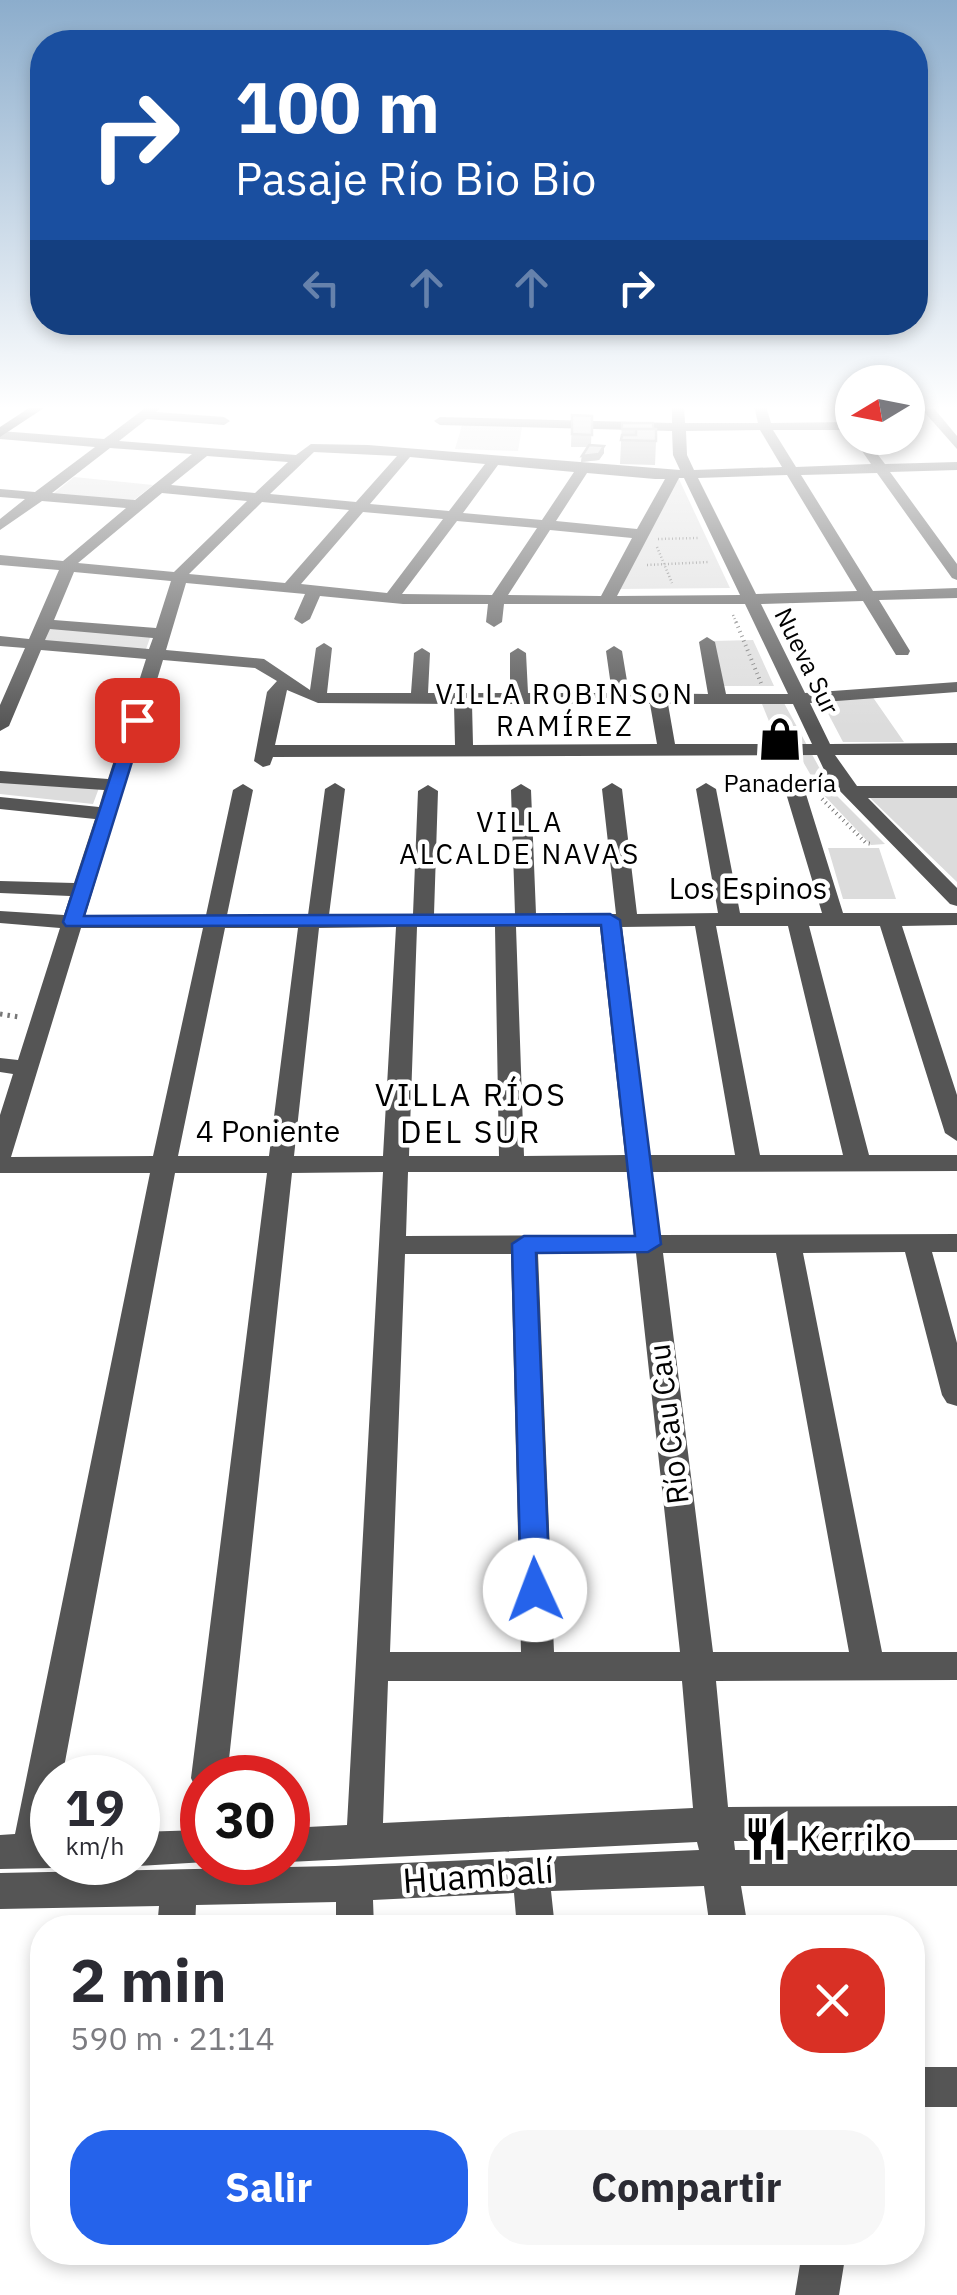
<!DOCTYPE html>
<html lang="es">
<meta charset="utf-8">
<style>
:root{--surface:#fff;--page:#f7f7f7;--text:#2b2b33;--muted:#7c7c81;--accent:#2563eb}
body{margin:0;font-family:"IBM Plex Sans",sans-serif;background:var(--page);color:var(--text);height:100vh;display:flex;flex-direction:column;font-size:38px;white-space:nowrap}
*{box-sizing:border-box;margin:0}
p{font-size:32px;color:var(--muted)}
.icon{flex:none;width:55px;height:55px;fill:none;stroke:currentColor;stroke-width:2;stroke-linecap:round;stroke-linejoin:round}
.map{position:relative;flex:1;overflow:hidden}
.drawer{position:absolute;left:30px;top:1915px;width:895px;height:350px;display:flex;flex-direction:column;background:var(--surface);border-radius:40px;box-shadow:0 5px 15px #0003}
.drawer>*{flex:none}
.top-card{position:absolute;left:30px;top:30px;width:898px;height:305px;border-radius:40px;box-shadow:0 5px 15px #0003;background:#1a4fa0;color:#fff;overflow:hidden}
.needle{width:65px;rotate:260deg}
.controls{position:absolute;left:835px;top:365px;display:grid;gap:20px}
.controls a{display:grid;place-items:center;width:90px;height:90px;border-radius:50%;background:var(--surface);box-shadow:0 5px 15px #0003;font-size:50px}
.speed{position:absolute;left:30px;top:1755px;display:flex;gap:20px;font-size:50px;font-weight:700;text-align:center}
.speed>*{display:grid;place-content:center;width:130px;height:130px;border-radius:50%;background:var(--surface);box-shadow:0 5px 15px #0003;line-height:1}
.speed small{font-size:25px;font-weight:400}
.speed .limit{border:15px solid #d22;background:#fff;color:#111}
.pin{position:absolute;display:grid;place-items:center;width:85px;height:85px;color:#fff;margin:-42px;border-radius:20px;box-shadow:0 5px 15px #0006}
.me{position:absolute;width:110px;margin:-55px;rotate:358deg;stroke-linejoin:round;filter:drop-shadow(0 0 8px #0008)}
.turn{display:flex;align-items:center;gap:35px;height:210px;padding:0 40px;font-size:45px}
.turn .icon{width:130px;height:130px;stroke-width:2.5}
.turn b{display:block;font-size:70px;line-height:85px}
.lanes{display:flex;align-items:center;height:95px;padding:0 40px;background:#0003;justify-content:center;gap:50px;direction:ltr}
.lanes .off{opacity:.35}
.round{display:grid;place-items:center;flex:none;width:105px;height:105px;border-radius:40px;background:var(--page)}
.head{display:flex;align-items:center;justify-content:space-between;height:170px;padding:0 40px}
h1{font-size:60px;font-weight:700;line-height:75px}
.cta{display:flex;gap:20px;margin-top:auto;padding:20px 40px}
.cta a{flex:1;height:115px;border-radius:40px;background:var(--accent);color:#fff;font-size:40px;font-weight:700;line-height:115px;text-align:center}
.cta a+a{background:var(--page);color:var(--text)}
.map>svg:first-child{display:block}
.green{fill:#dcdcdc}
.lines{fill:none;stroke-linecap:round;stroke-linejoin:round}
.path-far2{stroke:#777;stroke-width:2.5;stroke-dasharray:1 2.5;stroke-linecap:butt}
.path-far1{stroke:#777;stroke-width:4;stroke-dasharray:1 4;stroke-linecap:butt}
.path{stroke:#777;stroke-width:5;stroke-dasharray:2.5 5;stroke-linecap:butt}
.minor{fill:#555;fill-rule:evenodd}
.major{fill:#000;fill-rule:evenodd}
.wall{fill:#a9a9a9}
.shaded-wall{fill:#898989}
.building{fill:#c4c4c4;stroke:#898989;stroke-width:2.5}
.route{fill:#2563eb;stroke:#184099;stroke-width:2.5}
.labels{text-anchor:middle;stroke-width:9;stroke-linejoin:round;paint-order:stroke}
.far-street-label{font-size:25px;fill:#000;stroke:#fff}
.far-poi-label{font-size:25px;fill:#000;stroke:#fff}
.far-neighbourhood-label{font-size:28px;letter-spacing:2.5px;fill:#000;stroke:#fff}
.street-label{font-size:30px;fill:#000;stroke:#fff}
.neighbourhood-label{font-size:32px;letter-spacing:2.5px;fill:#000;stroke:#fff}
.near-poi-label{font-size:35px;fill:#000;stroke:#fff;text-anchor:start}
.near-street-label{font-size:35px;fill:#000;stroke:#fff}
</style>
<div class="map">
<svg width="957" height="2295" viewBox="0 0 957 2295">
<rect width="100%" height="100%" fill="#fff"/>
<path class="green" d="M462 425 522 427 518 451 455 449Z
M74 477 153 485 134 500 53 494Z
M678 477 730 588 618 589Z
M50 627 151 635 145 652 43 643Z
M753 640 774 686H724L713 641Z
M872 696 904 742H843L821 700Z
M784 703 832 791 885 844 871 845 820 791 791 741H777L762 704Z
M0 771 102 780 93 804 0 794Z
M957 796V882L869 797Z
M828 848H879L896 899H843Z"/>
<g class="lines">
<path class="path-far2" d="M658 539 698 538
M657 547 672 583
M647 565 709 562
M733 615 737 624"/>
<path class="path-far1" d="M736 622 761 683
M822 799 866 843 872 844"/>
<path class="path" d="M0 1014 19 1017"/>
<path class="minor" d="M148 406H162L156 412 224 417 230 421 224 425 147 419 119 441 296 455 311 444 368 445 680 470 673 455 672 431 440 425 434 421 440 417 672 423V406H684L685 423H758L754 406H766L771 423 852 422V430H773L796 467 871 464 853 438H865L885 464 957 462V470L890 472 957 564V580L952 578 877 473 801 475 873 591 957 588V598L879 600 910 651 908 655H896L863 601 761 604 805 693 957 682V692L810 703 830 744 957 743V755H835L857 786H957V798H868L957 888V906L950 904 837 788H810L805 791 843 913H957V925L902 926 957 1095V1141L945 1133 880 926H809L869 1155H957V1171L652 1172 660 1235 957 1234V1252H932L957 1343V1406L947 1403 942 1395 905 1252 803 1253 882 1652H957V1680L716 1681 728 1807 957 1806V1840L734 1841 735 1850H957V1886H741L748 1928H710L704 1886 551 1891 555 1928H517L514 1893 373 1900 374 1928H336V1902L196 1905 195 1928H157L159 1906 0 1909V1873L335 1866 699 1850 697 1842 288 1862V1828L347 1825 383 1172 292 1173 227 1778H202V1792L196 1789 191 1778 267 1173H175L62 1778H52V1862H65L52 1868 0 1869V1835L15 1834 150 1173H0V1115L13 1074 0 1072V1058L18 1060 60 928 0 923V911L64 915 70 896 0 893V881L74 883 95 819 0 809V797L99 807 104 790 0 783V771L108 779 146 659 41 650 9 726 0 731V705L25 648 0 646V636L29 639 59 570 0 565V555L63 561 126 508 42 501 0 530V519L25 499 0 497V489L35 492 95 447 0 439V431L104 439ZM760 430 782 467 694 470 687 455 686 431ZM110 448 192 454 135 500 52 493ZM314 452 397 456 356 502 270 494ZM207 456 288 462 255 493 171 485ZM410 457 485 464 449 511 370 504ZM498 465 574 472 542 520 463 513ZM587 473 655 479H665L637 529 556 521ZM787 475 857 591 756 594 698 478ZM679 478H684L740 595 617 596ZM162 493 247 501 174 572 78 563ZM262 502 349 510 285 583 189 574ZM363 512 443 519 387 593 301 584ZM457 521 537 528 492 595 402 594ZM550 530 632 538 601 596 508 595ZM74 572 171 581 156 628 54 620ZM186 583 305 594 294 619 302 624 310 619 320 596 403 604H488L486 622 494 627 502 622 504 604H745L788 694H726L715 642 707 637 699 642 708 694 629 693 622 651 614 646 606 651 612 693H528L526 653 518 648 510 653V693H428L430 653 422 648 414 653 411 693H327L332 648 324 643 316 648 310 690 264 659 166 650ZM50 629 153 638 149 649 45 640ZM163 660 255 668 277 681 267 692 254 761 263 767 270 765 273 757 817 755 827 776 798 778 785 790 822 913H740L716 789 706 783 696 789 718 913 637 914 622 789 612 783 602 789 616 914H536L531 790 521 784 511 790 515 914H434L438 791 428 785 418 791 413 914 329 915 345 789 335 783 325 789 308 915H227L253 790 243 784 233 790 206 915 85 916ZM287 690 318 703 454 704 455 745H275ZM472 704H650L657 744 473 745ZM668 704H793L812 744H675ZM695 926 735 1155H650L622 927ZM716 926H788L843 1155H760ZM396 927 383 1156H294L319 928ZM417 927H495L499 1156H409ZM516 927H600L625 1155 524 1156ZM81 928H203L153 1156 11 1157ZM225 928H298L269 1156H178ZM408 1172H627L634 1235 406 1236ZM636 1253 680 1652H554L538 1254ZM663 1253H776L849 1652H713ZM405 1254H511L521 1652H390ZM388 1681H682L693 1808 383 1823Z
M919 406H932L957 436V449Z
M202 1830V1862H206L138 1866 128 1862H138V1832Z
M912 2067H957V2107H912Z
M802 2252H846L839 2295H795Z"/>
<path class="major" d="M32 406H47L0 437V427Z"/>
</g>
<path class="wall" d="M572 415 592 416 591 445 604 453 599 460 581 462 582 456 587 447H571Z
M622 423 653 429 656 441 655 465 620 464Z"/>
<path class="shaded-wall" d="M604 446V453L599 460 581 462 582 456Z"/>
<path class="building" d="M572 415 592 416V435L572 434Z
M622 423H653V429H622Z
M636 429H656V441L621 440 622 435H636Z
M589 445 604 446 599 454 582 456Z"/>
<linearGradient id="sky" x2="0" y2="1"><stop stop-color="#8cadcc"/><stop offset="0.56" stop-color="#fff"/><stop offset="1" stop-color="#fff" stop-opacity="0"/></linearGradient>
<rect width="957" height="728" fill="url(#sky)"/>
<path class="route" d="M137 715 145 720 84 916 610 914 620 920 661 1244 648 1252 536 1253 550 1590 546 1598 535 1602 525 1598 521 1590 512 1244 524 1236H635L601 925 66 926 63 922 129 720Z"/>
<defs>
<g id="shop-bare" transform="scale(3.45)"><path d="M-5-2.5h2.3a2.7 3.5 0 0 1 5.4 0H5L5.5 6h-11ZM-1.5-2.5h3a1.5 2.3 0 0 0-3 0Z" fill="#000" stroke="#fff" stroke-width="2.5" paint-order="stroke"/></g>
<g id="restaurant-bare" transform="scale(3.45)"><path d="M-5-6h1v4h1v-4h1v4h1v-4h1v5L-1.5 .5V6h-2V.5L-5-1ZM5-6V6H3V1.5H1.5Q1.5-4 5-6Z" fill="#000" stroke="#fff" stroke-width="2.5" paint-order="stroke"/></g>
</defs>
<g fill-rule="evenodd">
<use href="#shop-bare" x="780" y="739"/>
<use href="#restaurant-bare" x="766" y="1839"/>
</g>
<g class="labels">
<g class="far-street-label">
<text transform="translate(807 661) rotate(64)" y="9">Nueva Sur</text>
</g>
<g class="far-poi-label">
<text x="780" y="792">Panadería</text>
</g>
<g class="far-neighbourhood-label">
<text x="565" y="704">VILLA ROBINSON<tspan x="565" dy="32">RAMÍREZ</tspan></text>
<text x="520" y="832">VILLA<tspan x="520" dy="32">ALCALDE NAVAS</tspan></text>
</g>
<g class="street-label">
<text x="748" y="899">Los Espinos</text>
<text x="268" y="1142">4 Poniente</text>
<text transform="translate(669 1424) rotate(-97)" y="10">Río Cau Cau</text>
</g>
<g class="neighbourhood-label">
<text x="471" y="1106">VILLA RÍOS<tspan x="471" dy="37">DEL SUR</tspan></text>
</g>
<g class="near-poi-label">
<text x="799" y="1851">Kerriko</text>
</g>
<g class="near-street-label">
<text transform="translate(478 1876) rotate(-4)" y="12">Huambalí</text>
</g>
</g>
</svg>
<div class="controls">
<a><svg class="needle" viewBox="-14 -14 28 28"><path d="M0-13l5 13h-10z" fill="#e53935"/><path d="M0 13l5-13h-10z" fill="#7c7c81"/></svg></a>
</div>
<div class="speed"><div>19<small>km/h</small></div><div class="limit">30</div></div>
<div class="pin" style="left:137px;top:720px;background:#d93025"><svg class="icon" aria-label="arrive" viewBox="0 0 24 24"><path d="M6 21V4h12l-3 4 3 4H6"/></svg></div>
<svg class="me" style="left:535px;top:1590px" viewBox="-20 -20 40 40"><circle r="19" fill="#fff"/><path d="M0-13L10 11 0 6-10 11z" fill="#2563eb"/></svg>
<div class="top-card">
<div class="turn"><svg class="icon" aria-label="right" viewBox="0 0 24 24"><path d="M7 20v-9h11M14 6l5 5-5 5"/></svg><div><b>100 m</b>Pasaje Río Bio Bio</div></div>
<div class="lanes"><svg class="icon off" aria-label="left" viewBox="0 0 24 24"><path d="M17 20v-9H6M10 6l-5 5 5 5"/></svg><svg class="icon off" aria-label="ahead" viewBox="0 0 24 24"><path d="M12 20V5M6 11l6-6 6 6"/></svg><svg class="icon off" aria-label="ahead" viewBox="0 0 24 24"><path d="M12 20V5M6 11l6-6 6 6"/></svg><svg class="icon" aria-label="right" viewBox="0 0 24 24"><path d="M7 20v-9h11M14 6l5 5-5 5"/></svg></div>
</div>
<section class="drawer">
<div class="head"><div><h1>2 min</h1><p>590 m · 21:14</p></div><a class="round" style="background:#d93025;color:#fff"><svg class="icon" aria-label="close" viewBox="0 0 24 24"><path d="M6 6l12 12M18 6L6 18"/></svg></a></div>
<div class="cta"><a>Salir</a><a>Compartir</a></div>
</section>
</div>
